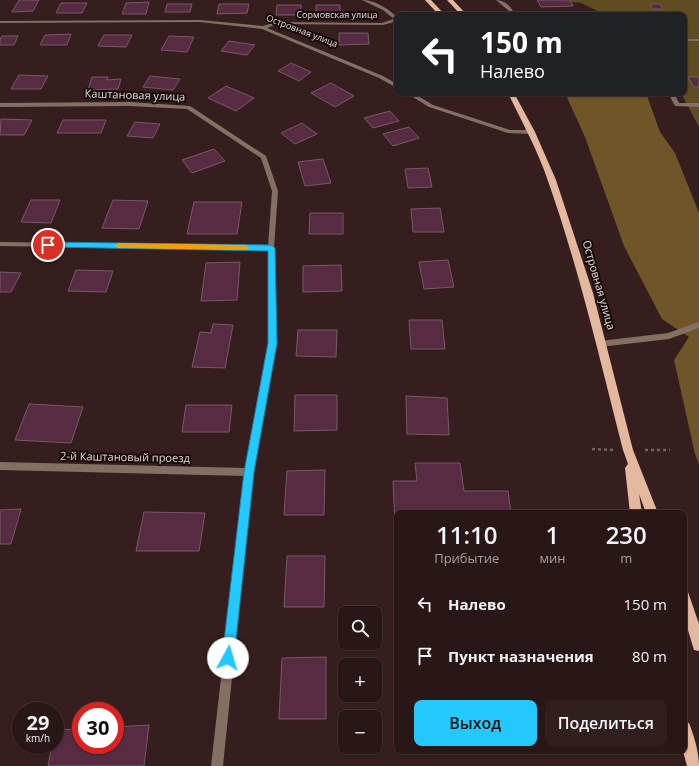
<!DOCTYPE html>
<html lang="ru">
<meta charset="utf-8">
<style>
:root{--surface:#291616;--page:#311f1f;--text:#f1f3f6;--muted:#a59fa1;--line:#453535;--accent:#23c9fe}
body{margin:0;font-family:"Open Sans",sans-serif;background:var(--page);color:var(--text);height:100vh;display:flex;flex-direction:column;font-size:15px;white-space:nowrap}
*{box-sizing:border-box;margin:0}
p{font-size:13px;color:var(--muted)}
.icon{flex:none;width:22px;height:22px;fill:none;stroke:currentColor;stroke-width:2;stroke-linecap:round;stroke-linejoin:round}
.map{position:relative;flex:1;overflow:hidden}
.side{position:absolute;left:394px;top:510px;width:293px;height:244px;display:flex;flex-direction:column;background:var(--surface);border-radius:8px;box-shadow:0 1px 3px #0004,0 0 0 1px var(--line)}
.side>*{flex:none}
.banner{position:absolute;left:394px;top:12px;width:293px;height:84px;border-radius:8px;box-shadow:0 1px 3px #0004,0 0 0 1px var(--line);background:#202124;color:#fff;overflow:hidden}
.buttons{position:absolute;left:338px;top:606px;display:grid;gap:8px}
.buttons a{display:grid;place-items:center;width:44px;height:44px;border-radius:8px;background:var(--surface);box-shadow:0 1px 3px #0004,0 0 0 1px var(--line);font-size:20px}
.speed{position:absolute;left:12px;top:702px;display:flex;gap:8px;font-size:20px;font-weight:700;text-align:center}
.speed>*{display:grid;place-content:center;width:52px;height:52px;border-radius:50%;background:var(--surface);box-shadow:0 1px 3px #0004,0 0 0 1px var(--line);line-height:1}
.speed small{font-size:10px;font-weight:400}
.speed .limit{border:6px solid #d22;background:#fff;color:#111}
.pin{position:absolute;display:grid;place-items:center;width:34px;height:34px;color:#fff;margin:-17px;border:2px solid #fff;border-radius:50%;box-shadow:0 1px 4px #0007}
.me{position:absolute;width:44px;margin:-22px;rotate:6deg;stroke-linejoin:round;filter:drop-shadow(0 0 3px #0008)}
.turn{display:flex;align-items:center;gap:14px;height:84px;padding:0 20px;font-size:18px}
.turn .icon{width:52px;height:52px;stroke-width:2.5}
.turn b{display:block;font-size:28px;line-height:34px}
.eta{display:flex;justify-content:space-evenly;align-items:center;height:68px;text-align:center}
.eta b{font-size:24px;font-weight:600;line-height:28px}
.primary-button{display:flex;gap:8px;margin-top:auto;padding:8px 20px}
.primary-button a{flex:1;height:46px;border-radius:8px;background:var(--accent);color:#111;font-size:16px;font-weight:600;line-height:46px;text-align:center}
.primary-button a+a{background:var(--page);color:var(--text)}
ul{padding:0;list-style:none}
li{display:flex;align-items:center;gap:12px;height:52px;padding:0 20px}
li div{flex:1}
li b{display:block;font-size:15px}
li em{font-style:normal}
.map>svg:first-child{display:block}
.green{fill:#614b21}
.forest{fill:#6e5628}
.building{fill:#572b41;stroke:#755a66}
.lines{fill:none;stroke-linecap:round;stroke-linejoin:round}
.path{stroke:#776161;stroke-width:2.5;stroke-dasharray:3 3;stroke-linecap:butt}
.service{fill:#846f63;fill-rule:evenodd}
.minor{fill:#846f63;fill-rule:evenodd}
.primary{fill:#e3b89f;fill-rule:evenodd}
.route{fill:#23c9fe;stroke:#1783a5}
.slow{fill:#f59e0b}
.labels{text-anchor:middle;stroke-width:4;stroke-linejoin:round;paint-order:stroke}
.far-street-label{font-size:9px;fill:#e8d7d6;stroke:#170c0c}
.street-label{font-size:11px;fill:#e8d7d6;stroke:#170c0c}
</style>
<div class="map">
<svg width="699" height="766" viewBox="0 0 699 766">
<rect width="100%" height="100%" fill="#371e1e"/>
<path class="green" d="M559 0H699V127L681 93H684V15H606L581 3Z"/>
<path class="forest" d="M565 93H646L660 132 675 153 699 213V464L695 454 674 360 689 337 662 319 624 246 585 137Z"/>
<path class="building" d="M19 0H39L33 11 12 12Z
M537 0H570L573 6 541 7Z
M149 2 146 14H122L126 3Z
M61 3H87L82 13H56Z
M167 4H192L190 12H165Z
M219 4H249L247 13 217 14Z
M650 4H660L663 9H653Z
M277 5H301V15H276Z
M316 5H340V14H316Z
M339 33H368L369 44 339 45Z
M71 34 67 45H40L45 35Z
M104 35H132L126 47 98 46Z
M2 36H18L14 45H0V40Z
M169 36 194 37 187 52 161 50Z
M229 41 255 45 247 55 221 51Z
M291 63 311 72 299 81 278 71Z
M19 75 48 76 41 89H11Z
M150 76 180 79 173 90 143 87Z
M92 77H108L107 80 121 79 118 89 88 90Z
M688 77H699V87H694Z
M331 83 354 96 335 107 311 93Z
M226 86 254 98 236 111 208 98Z
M390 111 399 121 373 128 364 118Z
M1 119 32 120 24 135H0Z
M63 120H106L101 133H57Z
M135 122 160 124 153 138 127 136Z
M302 123 317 134 295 144 281 133Z
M409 127 419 138 393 146 383 134Z
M214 149 225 161 192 173 182 160Z
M323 159 331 183 305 186 298 162Z
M428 168 432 187 408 188 405 169Z
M31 200H60L51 223 21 222Z
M113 200 148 201 139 229 102 228Z
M194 202H242L237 234H187Z
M440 208 444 232H413L411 209Z
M310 213H343V234H309Z
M448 260 454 287 424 289 419 262Z
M240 262 237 300 201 301 206 263Z
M341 265 342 291 303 292V266Z
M76 270 113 271 106 292 68 291Z
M0 272 21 273 11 292H0Z
M409 320H442L445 349H411Z
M213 324 233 325 225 368 192 367 200 332 211 333Z
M298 330H337L336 357 296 356Z
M295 395H337V430L294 431Z
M406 396 447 398 449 435 407 434Z
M29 404 83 407 71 443 15 440Z
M186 405H232L229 432H182Z
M415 463H460L464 491H508L511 513H397V527H395L393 481H417Z
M325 470 324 515H284L287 471Z
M21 509 11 544H0V510Z
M144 512 205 513 199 551H136Z
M287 556H325L324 607H284Z
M326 657V719H279L282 658Z
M149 725 144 766H48L52 745H55V730L81 729V745H115V727Z"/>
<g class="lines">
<path class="path" d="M592 449 614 450
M645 450H670"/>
<path class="service" d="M496 0C504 0 513 7 514 15H510L509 11Z
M684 39H699V41H684Z
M668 93H674L679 103H699V107L675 106Z
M699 322V328L669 339 600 347 596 344 600 341 668 333Z"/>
<path class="minor" d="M362 0C375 0 387 8 397 17V21L383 25 277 24 267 28 383 76 397 84V88L379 78 262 29 200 22 0 23V21L200 20 263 26 276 22 382 23 394 19 383 10Z
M406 93H413L433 105 510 130H531L534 132 531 134 508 133 429 107Z
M129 102 190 106 266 156 278 191 274 248 277 343 253 472 223 766H211L244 476 0 470V462L245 468 269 343 268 250 0 246V242L268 246 272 191 261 158 187 109 129 106 0 107V103Z"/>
<path class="primary" d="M425 0H431L445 15H439Z
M447 0H453L467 15H461Z
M508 93H514L535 132 556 180 593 293 633 450 658 513H646L639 494 642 513H630L625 468 628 464 623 450C600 360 579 269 548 181 538 151 522 122 508 93Z
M684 590 688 592 699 624V651L694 650 684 617Z
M684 721 689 723C694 736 699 752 699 766H687L683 751Z"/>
</g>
<path class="route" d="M48 242 271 245 275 248 277 343 254 472 234 658 233 662 228 663 224 662 222 658 244 472 268 343V251L48 247 44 245Z"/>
<path class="slow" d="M118 243 246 245 249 248 246 250 118 248 115 246Z"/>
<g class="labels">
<g class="far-street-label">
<text x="337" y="18">Сормовская улица</text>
<text transform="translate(302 31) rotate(21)" y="3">Островная улица</text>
</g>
<g class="street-label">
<text transform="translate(135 95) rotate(2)" y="4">Каштановая улица</text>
<text transform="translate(599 285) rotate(74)" y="4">Островная улица</text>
<text transform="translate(125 457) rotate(1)" y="4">2-й Каштановый проезд</text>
</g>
</g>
</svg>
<div class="buttons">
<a><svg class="icon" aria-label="search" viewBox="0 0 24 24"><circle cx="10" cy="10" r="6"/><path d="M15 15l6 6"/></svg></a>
<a>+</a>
<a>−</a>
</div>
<div class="speed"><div>29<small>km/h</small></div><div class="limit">30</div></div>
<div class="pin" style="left:48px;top:245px;background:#d93025"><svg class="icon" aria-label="arrive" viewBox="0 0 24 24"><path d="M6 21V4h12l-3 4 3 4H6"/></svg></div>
<svg class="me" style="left:228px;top:658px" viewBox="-20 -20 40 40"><circle r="19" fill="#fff"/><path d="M0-13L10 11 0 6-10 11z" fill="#23c9fe"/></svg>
<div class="banner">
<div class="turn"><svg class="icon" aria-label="left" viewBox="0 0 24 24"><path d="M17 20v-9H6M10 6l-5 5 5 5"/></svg><div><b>150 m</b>Налево</div></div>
</div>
<section class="side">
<div class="eta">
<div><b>11:10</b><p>Прибытие</p></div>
<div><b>1</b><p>мин</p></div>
<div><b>230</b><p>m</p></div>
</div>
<ul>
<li><svg class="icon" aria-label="left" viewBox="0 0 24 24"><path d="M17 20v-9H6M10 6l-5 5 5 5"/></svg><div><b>Налево</b></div><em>150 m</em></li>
<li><svg class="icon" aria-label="arrive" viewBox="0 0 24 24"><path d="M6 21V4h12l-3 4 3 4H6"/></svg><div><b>Пункт назначения</b></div><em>80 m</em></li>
</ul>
<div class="primary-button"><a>Выход</a><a>Поделиться</a></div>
</section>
</div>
